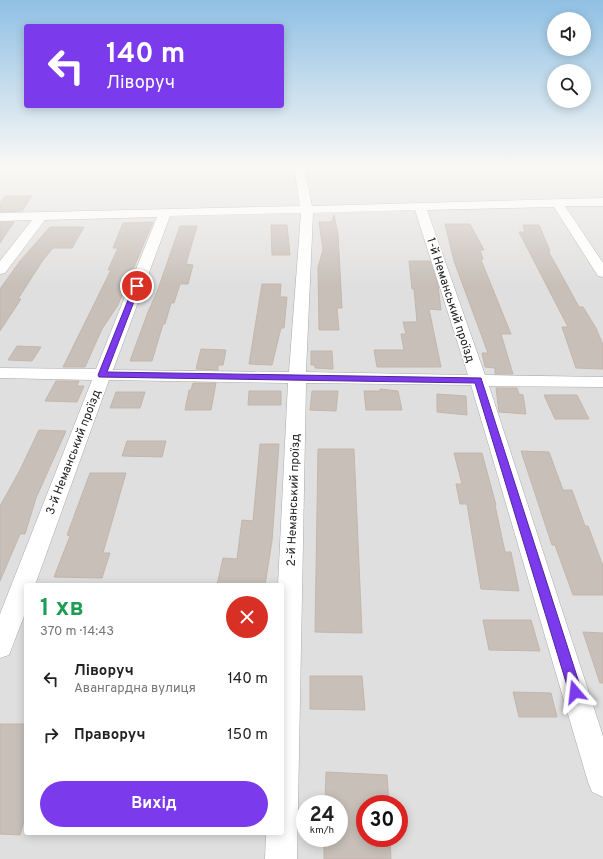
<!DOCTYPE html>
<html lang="uk">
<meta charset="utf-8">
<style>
:root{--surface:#fff;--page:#f2f2f2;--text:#222;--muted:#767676;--accent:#7c3aed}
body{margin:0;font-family:Overpass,sans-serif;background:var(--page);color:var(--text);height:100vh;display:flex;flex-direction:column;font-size:15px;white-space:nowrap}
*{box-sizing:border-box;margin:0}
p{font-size:13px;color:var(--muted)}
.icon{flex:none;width:22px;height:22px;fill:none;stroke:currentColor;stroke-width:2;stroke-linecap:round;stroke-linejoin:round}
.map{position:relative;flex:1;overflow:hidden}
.sheet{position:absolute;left:24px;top:583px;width:260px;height:252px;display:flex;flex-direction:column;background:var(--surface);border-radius:4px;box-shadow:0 2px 10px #0003}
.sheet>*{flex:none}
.guide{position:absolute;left:24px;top:24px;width:260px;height:84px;border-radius:4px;box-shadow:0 2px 10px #0003;background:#7c3aed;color:#fff;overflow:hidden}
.controls{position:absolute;left:547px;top:12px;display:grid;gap:8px}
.controls a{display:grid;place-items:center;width:44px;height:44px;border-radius:50%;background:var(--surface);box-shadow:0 2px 10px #0003;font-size:20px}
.speed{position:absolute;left:296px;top:795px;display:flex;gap:8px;font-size:20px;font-weight:700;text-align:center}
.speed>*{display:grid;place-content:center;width:52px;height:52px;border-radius:50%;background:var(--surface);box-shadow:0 2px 10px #0003;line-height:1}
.speed small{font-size:10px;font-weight:400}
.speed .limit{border:6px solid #d22;background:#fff;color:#111}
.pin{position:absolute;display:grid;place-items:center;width:34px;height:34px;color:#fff;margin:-17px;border:2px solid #fff;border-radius:50%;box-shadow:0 1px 4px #0007}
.me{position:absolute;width:44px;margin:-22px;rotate:343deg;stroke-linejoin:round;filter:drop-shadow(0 0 3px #0008)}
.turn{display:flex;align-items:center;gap:14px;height:84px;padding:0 16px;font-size:18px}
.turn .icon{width:52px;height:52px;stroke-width:2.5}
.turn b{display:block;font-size:28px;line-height:34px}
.round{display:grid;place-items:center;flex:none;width:42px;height:42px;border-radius:21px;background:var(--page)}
.overview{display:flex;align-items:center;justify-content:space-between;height:68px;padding:0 16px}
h1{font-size:24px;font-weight:700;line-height:30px;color:#1e9e55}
.cta{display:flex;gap:8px;margin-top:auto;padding:8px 16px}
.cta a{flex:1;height:46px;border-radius:24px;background:var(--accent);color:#fff;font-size:16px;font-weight:700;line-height:46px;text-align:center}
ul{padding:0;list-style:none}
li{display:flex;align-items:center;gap:12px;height:56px;padding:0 16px}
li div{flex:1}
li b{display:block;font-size:15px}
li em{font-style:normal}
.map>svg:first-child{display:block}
.residential{fill:#e0dfdf;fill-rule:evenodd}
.building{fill:#c7bfb8;stroke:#c4b6ab}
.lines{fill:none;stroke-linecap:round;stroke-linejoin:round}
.minor-casing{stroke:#a9a9a9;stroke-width:1}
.minor{fill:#fff;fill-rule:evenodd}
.route{fill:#7c3aed;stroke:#51269a}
.labels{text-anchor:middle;stroke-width:3;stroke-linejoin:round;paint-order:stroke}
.street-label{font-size:12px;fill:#222;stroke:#fff}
</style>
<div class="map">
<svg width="603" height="859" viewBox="0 0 603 859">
<rect width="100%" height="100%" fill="#f2efe9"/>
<path class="residential" d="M0 166H603V859H0ZM26 585H282V833H26ZM305 804H339V838H305ZM365 804H399V838H365Z"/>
<path class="building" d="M5 196H32L22 211 0 212V203Z
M334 215 338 234 342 308H337L339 330H319L318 267 323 250 319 222H332Z
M0 222H14L0 243Z
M153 222 118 305 102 329 85 367H63L111 270H108L118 248H113L123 223Z
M445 224H470L484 250H480L483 259 481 260 511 334H501L513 374H495V368L485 367 482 353H488L454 261Z
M271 225H287L290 255H272Z
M523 225H539L550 251H548L556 265 579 307H583L596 328 603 345V369L576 368 562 327H568L519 232H525Z
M180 226H197L186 264 193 265 188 284H180L174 303H171L165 324H163L152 361H130L148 312 157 292Z
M50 227H84L72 248H53L43 260 18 299H21L0 331V289L20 261Z
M409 261H430L438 285 441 310 429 309 441 367H377L374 350H404L401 334H406L403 322H417L414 289H412Z
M262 284H281L280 297H287L284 328H281L272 365 249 364Z
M17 346 41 347 32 361 8 360Z
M201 349 226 350 223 365H218V370L196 369Z
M311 351H332L333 369 315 368V365H311Z
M56 381H79L77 386H84L77 402 45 401Z
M193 383H216L211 410H185L189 390H191Z
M496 388H517L519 394 523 395 526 414 499 412Z
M380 389 398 391 402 410H366L364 391H380Z
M249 391H281V405H248Z
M312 391H338L336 411 310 410Z
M116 392H145L140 408H110Z
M437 394 466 396 467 415 437 412Z
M544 395H577L589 419H555Z
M39 430 66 431 36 498 25 534H20L0 581V506L20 470Z
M127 441H166L162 457 122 456Z
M260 444H279L272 541 265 585H217L223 558 237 559 242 520 253 521Z
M318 449H354L362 633 315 632Z
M521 451 549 452 563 490H572L585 526H588L603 566V595H573L555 545H552Z
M454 453H482L496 505H495L505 552H511L519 591 481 589 467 504H460L456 484H462Z
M90 473H126L103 553H110L102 578 54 577 70 536 67 535Z
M483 620H531L540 651 489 650Z
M583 632 603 633V683H600Z
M310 676H362L365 710 310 709Z
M513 692 551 693 557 717H519Z
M0 724H26V814L20 835 0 834Z
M326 772 387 775 389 804H365V838H390L391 859H324V838H339V804H325Z"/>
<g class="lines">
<g class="minor-casing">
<path id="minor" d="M294 166H304L312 206 603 198V206H565L603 263V277L598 276 554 207 427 210 485 375 603 377V387L489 386 603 736V797L592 792 588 782 471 385 306 383 297 859H265L266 833H282V585H278L288 383 109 380 35 585H26V611L9 655 0 658V614L92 380 0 378V368L96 369 157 217 45 220 5 273 0 274V261L32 220 0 221V213L300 206ZM415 210 468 375 306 372 313 213ZM301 213 289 372 113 370 170 216Z"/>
</g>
<use href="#minor" class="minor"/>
</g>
<linearGradient id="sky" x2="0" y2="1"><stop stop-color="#8fc0e4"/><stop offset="0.58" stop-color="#f9f8f5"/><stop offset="1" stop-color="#f9f8f5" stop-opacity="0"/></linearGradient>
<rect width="603" height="286" fill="url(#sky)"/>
<path class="route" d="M134 285 140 286 107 372 481 378 582 692 580 697 575 698 571 697 569 692 475 383 99 377 98 375Z"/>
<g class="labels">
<g class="street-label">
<text transform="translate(451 300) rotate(72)" y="4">1-й Неманський проїзд</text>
<text transform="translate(73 452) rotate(-69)" y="4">3-й Неманський проїзд</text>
<text transform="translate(293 500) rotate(-88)" y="4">2-й Неманський проїзд</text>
</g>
</g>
</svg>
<div class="controls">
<a><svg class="icon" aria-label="sound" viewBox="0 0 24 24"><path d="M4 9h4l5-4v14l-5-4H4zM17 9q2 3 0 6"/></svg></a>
<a><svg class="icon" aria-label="search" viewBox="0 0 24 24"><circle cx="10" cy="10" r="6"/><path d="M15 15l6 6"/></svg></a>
</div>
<div class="speed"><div>24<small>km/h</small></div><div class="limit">30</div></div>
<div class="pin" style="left:137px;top:286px;background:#d93025"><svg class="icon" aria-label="arrive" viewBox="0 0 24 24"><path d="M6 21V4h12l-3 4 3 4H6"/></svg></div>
<svg class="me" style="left:575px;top:692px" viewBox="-20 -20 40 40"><path d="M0-17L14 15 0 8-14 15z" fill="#7c3aed" stroke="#fff" stroke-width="4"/></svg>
<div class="guide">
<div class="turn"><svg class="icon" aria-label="left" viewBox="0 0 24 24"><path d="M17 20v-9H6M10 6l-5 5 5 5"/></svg><div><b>140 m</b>Ліворуч</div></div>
</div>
<section class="sheet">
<div class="overview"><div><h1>1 хв</h1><p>370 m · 14:43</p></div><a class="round" style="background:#d93025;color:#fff"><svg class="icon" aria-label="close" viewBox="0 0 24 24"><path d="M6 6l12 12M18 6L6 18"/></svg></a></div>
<ul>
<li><svg class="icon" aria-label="left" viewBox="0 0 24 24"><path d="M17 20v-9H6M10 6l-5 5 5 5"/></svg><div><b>Ліворуч</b><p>Авангардна вулиця</p></div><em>140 m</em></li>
<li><svg class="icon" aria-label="right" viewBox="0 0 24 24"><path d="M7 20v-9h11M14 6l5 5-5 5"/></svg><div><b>Праворуч</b></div><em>150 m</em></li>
</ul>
<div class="cta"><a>Вихід</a></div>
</section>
</div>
